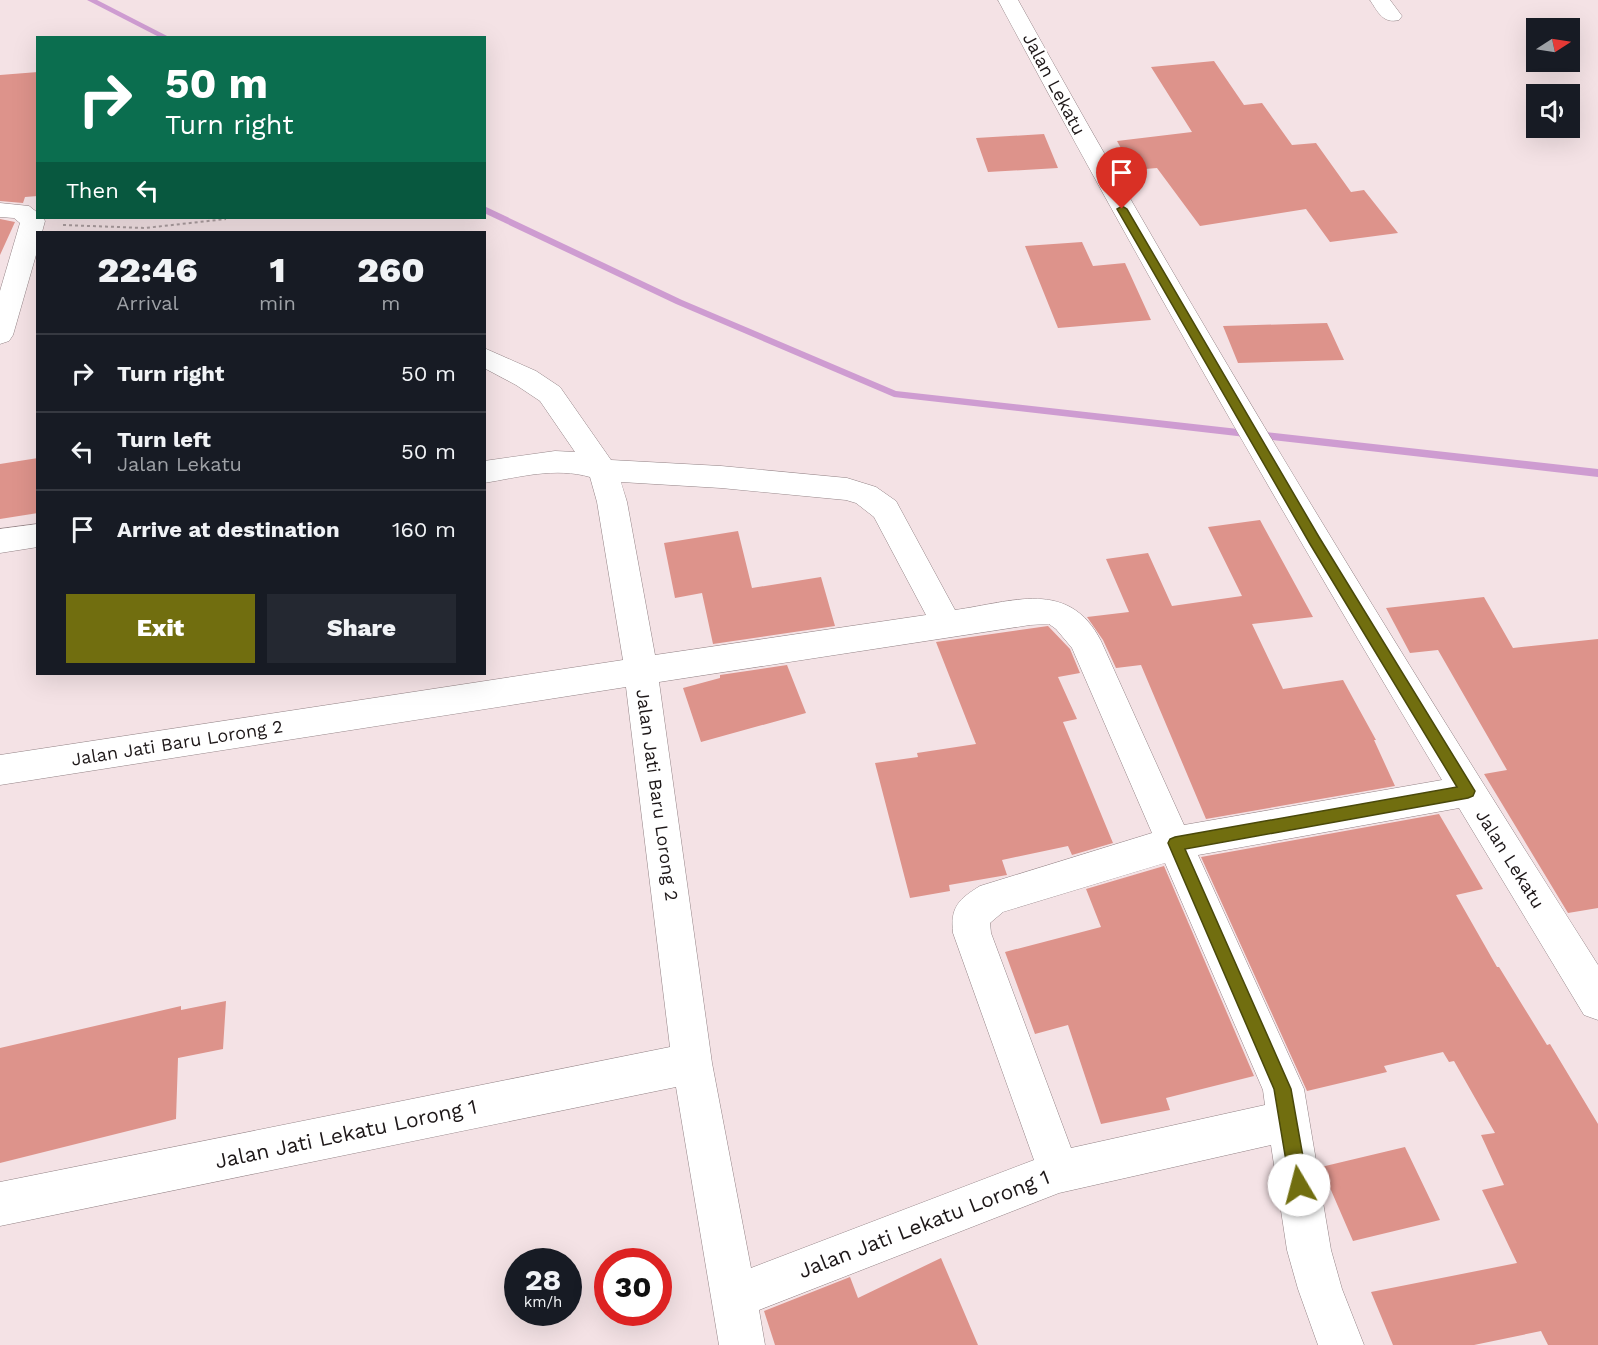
<!DOCTYPE html>
<style>
:root{--surface:#171b24;--page:#242831;--text:#f1f3f6;--muted:#9ea1a6;--line:#363941;--accent:#716e0f}
body{margin:0;font-family:"Work Sans",sans-serif;background:var(--page);color:var(--text);height:100vh;display:flex;flex-direction:column;font-size:22px;white-space:nowrap}
*{box-sizing:border-box;margin:0}
p{font-size:20px;color:var(--muted)}
.icon{flex:none;width:33px;height:33px;fill:none;stroke:currentColor;stroke-width:2;stroke-linecap:round;stroke-linejoin:round}
.map{position:relative;flex:1;overflow:hidden}
.panel{position:absolute;left:36px;top:231px;width:450px;height:444px;display:flex;flex-direction:column;background:var(--surface);border-radius:0px;box-shadow:0 6px 24px #0002}
.panel>*{flex:none}
.hud{position:absolute;left:36px;top:36px;width:450px;height:183px;border-radius:0px;box-shadow:0 6px 24px #0002;background:#0b6e4f;color:#fff;overflow:hidden}
.needle{width:39px;rotate:78deg}
.buttons{position:absolute;left:1526px;top:18px;display:grid;gap:12px}
.buttons a{display:grid;place-items:center;width:54px;height:54px;border-radius:0px;background:var(--surface);box-shadow:0 6px 24px #0002;font-size:30px}
.speed{position:absolute;left:504px;top:1248px;display:flex;gap:12px;font-size:30px;font-weight:700;text-align:center}
.speed>*{display:grid;place-content:center;width:78px;height:78px;border-radius:50%;background:var(--surface);box-shadow:0 6px 24px #0002;line-height:1}
.speed small{font-size:15px;font-weight:400}
.speed .limit{border:9px solid #d22;background:#fff;color:#111}
.pin{position:absolute;display:grid;place-items:center;width:51px;height:51px;color:#fff;margin:-62px -26px;border-radius:50% 50% 50% 0;rotate:-45deg;box-shadow:0 0 6px #0007}
.pin .icon{rotate:45deg}
.me{position:absolute;width:66px;margin:-33px;rotate:352deg;stroke-linejoin:round;filter:drop-shadow(0 0 4px #0008)}
.turn{display:flex;align-items:center;gap:21px;height:126px;padding:0 30px;font-size:27px}
.turn .icon{width:78px;height:78px;stroke-width:2.5}
.turn b{display:block;font-size:42px;line-height:51px}
.then{display:flex;align-items:center;height:57px;padding:0 30px;background:#0003;gap:12px;font-size:22px}
.eta{display:flex;justify-content:space-evenly;align-items:center;height:102px;text-align:center}
.eta b{font-size:36px;font-weight:800;line-height:42px}
.cta{display:flex;gap:12px;margin-top:auto;padding:12px 30px}
.cta a{flex:1;height:69px;border-radius:0px;background:var(--accent);color:#fff;font-size:24px;font-weight:800;line-height:69px;text-align:center}
.cta a+a{background:var(--page);color:var(--text)}
ul{padding:0;list-style:none}
li{display:flex;align-items:center;gap:18px;height:78px;padding:0 30px;border-top:2px solid var(--line)}
li div{flex:1}
li b{display:block;font-size:22px}
li em{font-style:normal}
.map>svg:first-child{display:block}
.lines{fill:none;stroke-linecap:round;stroke-linejoin:round}
.stream{fill:#ce9cd1;fill-rule:evenodd}
.building{fill:#dd938b}
.minor-casing{stroke:#938386;stroke-width:1}
.path{stroke:#ac9ea0;stroke-width:2;stroke-dasharray:3 3;stroke-linecap:butt}
.minor{fill:#fff;fill-rule:evenodd}
.route{fill:#716e0f;stroke:#49480a;stroke-width:1.5}
.labels{text-anchor:middle;stroke-width:4.5;stroke-linejoin:round;paint-order:stroke}
.street-label{font-size:18px;fill:#1d1718;stroke:#fff}
.near-street-label{font-size:21px;fill:#1d1718;stroke:#fff}
</style>
<div class="map">
<svg width="1598" height="1345" viewBox="0 0 1598 1345">
<rect width="100%" height="100%" fill="#f4e2e5"/>
<g class="lines">
<path class="stream" d="M87 0H97L171 38H161Z
M484 206 682 300 896 391 1598 469V477L894 397 676 304 484 213Z"/>
</g>
<path class="building" d="M1214 61 1244 105 1262 103 1292 145 1316 143 1351 192 1364 190 1398 233 1330 242 1306 209 1200 226 1157 168 1133 170 1117 141 1192 132 1151 67Z
M38 72V196L25 197 23 203 0 201V75Z
M1044 134 1058 168 988 172 976 138Z
M0 219 15 222 0 255Z
M1082 242 1093 266 1125 263 1151 320 1058 328 1025 246Z
M1327 323 1344 360 1238 363 1223 326Z
M38 458V513L0 519V464Z
M1260 520 1313 617 1252 624 1283 689 1343 680 1376 740H1374L1395 786 1206 819 1141 665 1116 668 1103 640 1087 617 1129 612 1106 559 1148 553 1172 606 1242 596 1208 527Z
M738 531 752 588 821 577 835 626 713 644 702 593 675 598 664 543Z
M1484 597 1513 648 1598 639V908L1568 913 1484 774 1507 770 1438 650 1410 653 1386 608Z
M1048 626 1070 649 1080 673 1058 677 1077 719 1063 722 1113 843 1072 855 1068 846 1002 860 1007 875 949 885 950 891 910 898 875 763 918 757 917 753 976 744 936 642Z
M787 665 806 713 701 742 683 688 720 678V675Z
M1439 814 1483 889 1456 895 1497 967H1499L1547 1045 1550 1044 1598 1124V1345H1548L1541 1331 1474 1345H1393L1371 1292 1517 1263 1482 1190 1504 1185 1481 1135 1495 1133 1454 1061 1449 1062 1443 1052 1384 1066 1387 1072 1307 1091 1201 857Z
M1164 866 1254 1076 1166 1098 1170 1110 1101 1124 1068 1025 1035 1034 1005 952 1101 927 1086 889Z
M226 1001 223 1049 178 1058 176 1119 0 1163V1048L181 1006V1010Z
M1405 1147 1440 1220 1353 1241 1321 1167Z
M941 1258 978 1345H775L764 1311 850 1277 858 1298Z"/>
<g class="lines">
<g class="minor-casing">
<path id="minor" d="M998 0H1018C1200 329 1396 648 1598 965V1020L1584 1015 1459 808 1198 855 1304 1089 1331 1250 1342 1289 1364 1345H1318L1298 1289 1287 1250 1271 1145 1059 1193 759 1310 765 1345H719L676 1087 0 1226V1182L670 1047 626 687 0 785V755L623 660 597 502 590 477C555 467 520 477 484 483V461L555 451 575 452 540 401 516 385 484 368V348L536 371 560 387 611 460 721 466 847 478 876 487 896 501 955 610C1012 602 1069 578 1101 641L1184 825 1442 780C1288 524 1139 264 998 0ZM621 482 721 488 846 500 856 503 874 517 926 615 655 655 627 502ZM1049 624 1056 629 1072 648 1152 833 980 886C959 899 950 907 953 933L1034 1160 751 1268 712 1063 659 682 1030 625ZM1165 863 1263 1090 1265 1105 1071 1148 991 933 990 923 1003 912Z
M1370 0H1390L1402 16 1399 20C1383 24 1378 12 1370 0Z
M0 203 29 206 38 213V218H43L45 221 42 232H38V248L13 335 9 341 0 344V291L20 223 14 218 0 217Z
M38 524V547L0 553V529Z"/>
</g>
<path class="path" d="M63 225 145 228 226 219"/>
<use href="#minor" class="minor"/>
</g>
<path class="route" d="M1122 206 1127 209 1319 537 1475 791 1473 796 1468 798 1185 849 1291 1089 1308 1185 1305 1191 1299 1194 1293 1191 1290 1185 1274 1089 1168 843 1170 839 1175 837 1457 787 1310 544 1117 209Z"/>
<g class="labels">
<g class="street-label">
<text transform="translate(1054 84) rotate(62)" y="6">Jalan Lekatu</text>
<text transform="translate(177 743) rotate(-9)" y="6">Jalan Jati Baru Lorong 2</text>
<text transform="translate(657 795) rotate(82)" y="6">Jalan Jati Baru Lorong 2</text>
<text transform="translate(1510 859) rotate(58)" y="6">Jalan Lekatu</text>
</g>
<g class="near-street-label">
<text transform="translate(346 1134) rotate(-12)" y="7">Jalan Jati Lekatu Lorong 1</text>
<text transform="translate(924 1224) rotate(-21)" y="7">Jalan Jati Lekatu Lorong 1</text>
</g>
</g>
</svg>
<div class="buttons">
<a><svg class="needle" viewBox="-14 -14 28 28"><path d="M0-13l5 13h-10z" fill="#e53935"/><path d="M0 13l5-13h-10z" fill="#9ea1a6"/></svg></a>
<a><svg class="icon" aria-label="sound" viewBox="0 0 24 24"><path d="M4 9h4l5-4v14l-5-4H4zM17 9q2 3 0 6"/></svg></a>
</div>
<div class="speed"><div>28<small>km/h</small></div><div class="limit">30</div></div>
<div class="pin" style="left:1122px;top:209px;background:#d93025"><svg class="icon" aria-label="arrive" viewBox="0 0 24 24"><path d="M6 21V4h12l-3 4 3 4H6"/></svg></div>
<svg class="me" style="left:1299px;top:1185px" viewBox="-20 -20 40 40"><circle r="19" fill="#fff"/><path d="M0-13L10 11 0 6-10 11z" fill="#716e0f"/></svg>
<div class="hud">
<div class="turn"><svg class="icon" aria-label="right" viewBox="0 0 24 24"><path d="M7 20v-9h11M14 6l5 5-5 5"/></svg><div><b>50 m</b>Turn right</div></div>
<div class="then">Then<svg class="icon" aria-label="left" viewBox="0 0 24 24"><path d="M17 20v-9H6M10 6l-5 5 5 5"/></svg></div>
</div>
<section class="panel">
<div class="eta">
<div><b>22:46</b><p>Arrival</p></div>
<div><b>1</b><p>min</p></div>
<div><b>260</b><p>m</p></div>
</div>
<ul>
<li><svg class="icon" aria-label="right" viewBox="0 0 24 24"><path d="M7 20v-9h11M14 6l5 5-5 5"/></svg><div><b>Turn right</b></div><em>50 m</em></li>
<li><svg class="icon" aria-label="left" viewBox="0 0 24 24"><path d="M17 20v-9H6M10 6l-5 5 5 5"/></svg><div><b>Turn left</b><p>Jalan Lekatu</p></div><em>50 m</em></li>
<li><svg class="icon" aria-label="arrive" viewBox="0 0 24 24"><path d="M6 21V4h12l-3 4 3 4H6"/></svg><div><b>Arrive at destination</b></div><em>160 m</em></li>
</ul>
<div class="cta"><a>Exit</a><a>Share</a></div>
</section>
</div>
